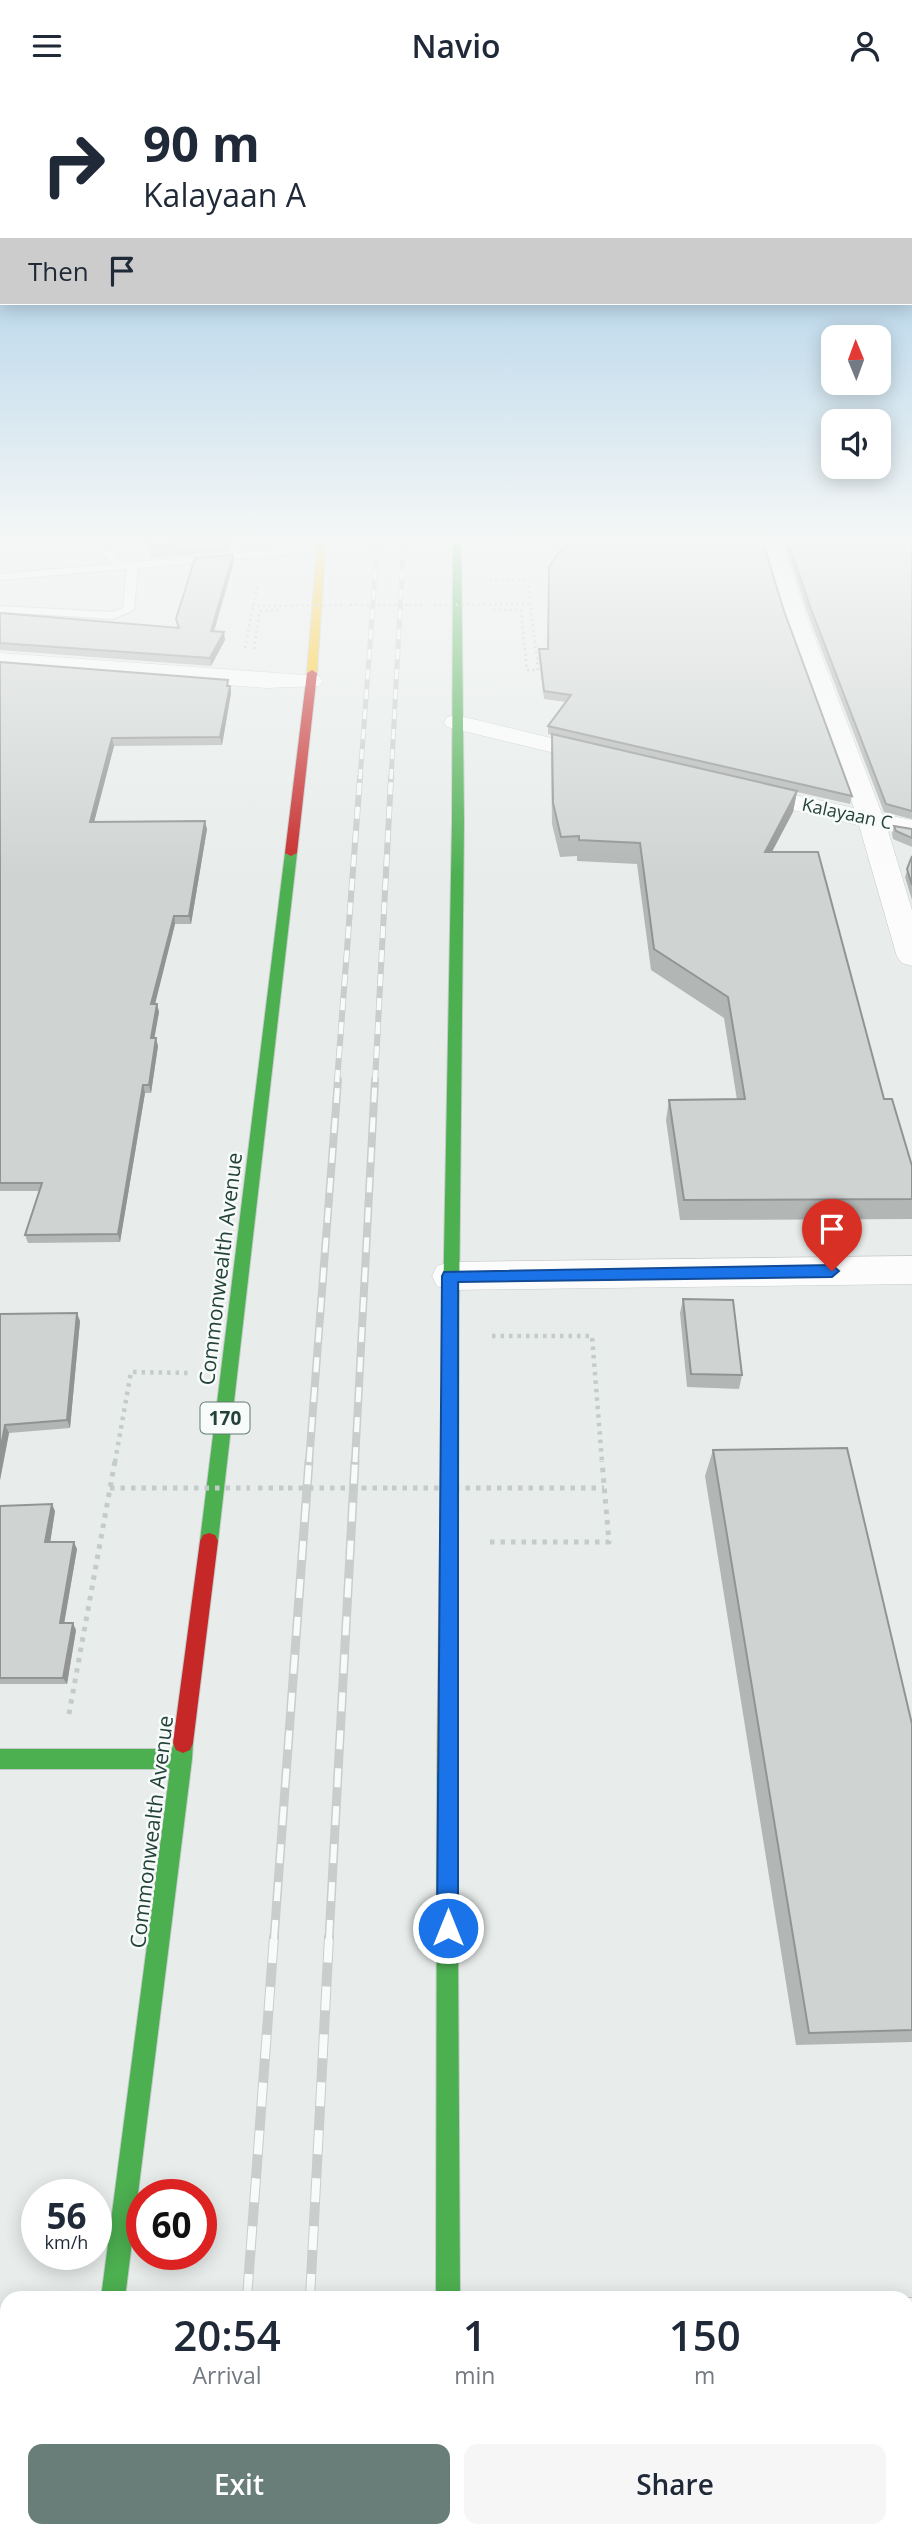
<!DOCTYPE html>
<style>
:root{--surface:#fff;--page:#f6f6f7;--text:#1f2937;--muted:#747a83;--accent:#697e78}
body{margin:0;font-family:"Open Sans",sans-serif;background:var(--page);color:var(--text);height:100vh;display:flex;flex-direction:column;font-size:26px;white-space:nowrap}
*{box-sizing:border-box;margin:0}
p{font-size:23px;color:var(--muted)}
.icon{flex:none;width:38px;height:38px;fill:none;stroke:currentColor;stroke-width:2;stroke-linecap:round;stroke-linejoin:round}
.map{position:relative;flex:1;overflow:hidden}
.sheet{position:absolute;left:0px;top:2200px;width:914px;height:247px;display:flex;flex-direction:column;background:var(--surface);border-radius:21px 21px 0 0;box-shadow:0 4px 18px #0003}
.sheet>*{flex:none}
.top-card{position:absolute;left:0px;top:0px;width:914px;height:214px;box-shadow:0 4px 18px #0003;background:#fff;color:var(--text);overflow:hidden}
.needle{width:46px;rotate:359deg}
.tools{position:absolute;left:821px;top:234px;display:grid;gap:14px}
.tools a{display:grid;place-items:center;width:70px;height:70px;border-radius:14px;background:var(--surface);box-shadow:0 4px 18px #0003;font-size:35px}
.speed{position:absolute;left:21px;top:2088px;display:flex;gap:14px;font-size:35px;font-weight:700;text-align:center}
.speed>*{display:grid;place-content:center;width:91px;height:91px;border-radius:50%;background:var(--surface);box-shadow:0 4px 18px #0003;line-height:1}
.speed small{font-size:18px;font-weight:400}
.speed .limit{border:10px solid #d22;background:#fff;color:#111}
.pin{position:absolute;display:grid;place-items:center;width:60px;height:60px;color:#fff;margin:-72px -30px;border-radius:50% 50% 50% 0;rotate:-45deg;box-shadow:0 0 7px #0007}
.pin .icon{rotate:45deg}
.me{position:absolute;width:77px;margin:-38px;rotate:0deg;stroke-linejoin:round;filter:drop-shadow(0 0 5px #0008)}
.turn{display:flex;align-items:center;gap:24px;height:147px;padding:0 28px;font-size:32px}
.turn .icon{width:91px;height:91px;stroke-width:2.5}
.turn b{display:block;font-size:49px;line-height:60px}
.then{display:flex;align-items:center;height:66px;padding:0 28px;background:#0003;gap:14px;font-size:26px}
.eta{display:flex;justify-content:space-evenly;align-items:center;height:119px;text-align:center}
.eta b{font-size:42px;font-weight:600;line-height:49px}
.action{display:flex;gap:14px;margin-top:auto;padding:14px 28px}
.action a{flex:1;height:80px;border-radius:14px;background:var(--accent);color:#fff;font-size:28px;font-weight:600;line-height:80px;text-align:center}
.action a+a{background:var(--page);color:var(--text)}
header{display:flex;justify-content:space-between;align-items:center;height:91px;padding:0 28px;background:var(--surface);font-size:32px;font-weight:600}
.map>svg:first-child{display:block}
.lines{fill:none;stroke-linecap:round;stroke-linejoin:round}
.lane-casing{stroke:#c5cac8;stroke-width:2}
.street-casing{stroke:#c5cac8;stroke-width:1}
.fast-casing{stroke:#c3cbc8;stroke-width:2}
.slow-casing{stroke:#c3cbc8;stroke-width:2}
.jam-casing{stroke:#c3cbc8;stroke-width:2}
.path-far2{stroke:#c3ccca;stroke-width:2.5;stroke-dasharray:2 3.5;stroke-linecap:butt}
.path-far1{stroke:#c3ccca;stroke-width:4.5;stroke-dasharray:3.5 5;stroke-linecap:butt}
.path{stroke:#c3ccca;stroke-width:5;stroke-dasharray:4.5 6;stroke-linecap:butt}
.lane{fill:#fcfcfc;fill-rule:evenodd}
.street{fill:#fcfcfc;fill-rule:evenodd}
.fast{fill:#4caf50;fill-rule:evenodd}
.slow{fill:#ffc107;fill-rule:evenodd}
.jam{fill:#c62828;fill-rule:evenodd}
.rail-far4-casing{stroke:#c9cdcc;stroke-width:5}
.rail-far3-casing{stroke:#c9cdcc;stroke-width:6}
.rail-far2-casing{stroke:#c9cdcc;stroke-width:8}
.rail-far1-casing{stroke:#c9cdcc;stroke-width:9}
.rail-casing{stroke:#c9cdcc;stroke-width:10}
.rail-far4{stroke:#f7fbf9;stroke-width:3.5;stroke-dasharray:10;stroke-linecap:butt}
.rail-far3{stroke:#f7fbf9;stroke-width:4.5;stroke-dasharray:12;stroke-linecap:butt}
.rail-far2{stroke:#f7fbf9;stroke-width:5;stroke-dasharray:15;stroke-linecap:butt}
.rail-far1{stroke:#f7fbf9;stroke-width:6;stroke-dasharray:19;stroke-linecap:butt}
.rail{stroke:#f7fbf9;stroke-width:8;stroke-dasharray:24;stroke-linecap:butt}
.path-bridge-far1{stroke:#c3ccca;stroke-width:2.5;stroke-dasharray:2 3.5;stroke-linecap:butt}
.path-bridge{stroke:#c3ccca;stroke-width:5;stroke-dasharray:4.5 6;stroke-linecap:butt}
.wall{fill:#b2b6b5}
.shaded-wall{fill:#919493}
.building{fill:#cfd4d2;stroke:#919493;stroke-width:2}
.route{fill:#1a73e8;stroke:#114b97;stroke-width:2}
.labels{text-anchor:middle;stroke-width:5;stroke-linejoin:round;paint-order:stroke}
.far-street-label{font-size:18px;fill:#24423a;stroke:#f7fbf9}
.shield{fill:#f7fbf9;stroke:#637a73;stroke-width:2}
.shield-label{font-size:19px;font-weight:bold;fill:#24423a}
.street-label{font-size:21px;fill:#24423a;stroke:#f7fbf9}
</style>
<header><svg class="icon" aria-label="menu" viewBox="0 0 24 24"><path d="M4 6h16M4 12h16M4 18h16"/></svg>Navio<svg class="icon" aria-label="person" viewBox="0 0 24 24"><circle cx="12" cy="8" r="4"/><path d="M4 21q1-7 8-7t8 7"/></svg></header>
<div class="map">
<svg width="912" height="2445" viewBox="0 0 912 2445">
<rect width="100%" height="100%" fill="#e8edeb"/>
<g class="lines">
<g class="lane-casing">
<path id="lane" d="M321 455 325 456V460L138 477 134 519 113 528 0 521V515L112 521 123 517 127 478 0 489V483L112 473 105 465 96 462H0V456H97L113 461 122 472Z
M906 2207H912V2237H906Z"/>
</g>
<g class="street-casing">
<path id="street" d="M760 445H780L807 527 882 723 912 729V745L888 740 912 819V875L902 872 897 866 859 734 736 706 732 701 736 696 745 693 854 717 785 527Z
M0 562 319 585 323 590 319 595 266 597 0 576Z
M456 624 609 661 612 666 609 671 600 673 447 636 444 631 447 626Z
M912 1165V1193L450 1199 437 1195 432 1185 437 1175 450 1171Z"/>
</g>
<g class="fast-casing">
<path id="fast" d="M453 445H461L464 730 459 1218 457 1222H445L443 1218 452 730Z
M291 759 297 762 218 1450 215 1456 209 1458 203 1456 200 1450 285 762Z
M183 1642 190 1645 193 1652 192 1668 125 2207H101L170 1678H0V1658H172L176 1645Z
M447 1670 454 1673 457 1680 460 2207H436L437 1680 440 1673Z
M70 2440H96L95 2445H69Z"/>
</g>
<g class="slow-casing">
<path id="slow" d="M318 445H326L317 582 312 585 307 582Z
M451 1212 457 1214 459 1218 457 1680 454 1687 447 1690 440 1687 437 1680 443 1218 445 1214Z
M437 2440H463V2445H437Z"/>
</g>
<g class="jam-casing">
<path id="jam" d="M312 579 317 582 297 762 291 765 285 762 307 582Z
M209 1442 215 1444 218 1450 193 1652 190 1659 183 1662 176 1659 173 1652 200 1450 203 1444Z"/>
</g>
<path class="path-far2" d="M490 489H528L538 579H527L521 519H493
M350 514H367
M409 514H422
M245 557 258 491
M254 558 260 520 282 519"/>
<path class="path-far1" d="M492 1245H592L602 1371
M115 1371 131 1281 189 1282"/>
<path class="path" d="M258 1397H288
M362 1397H392
M490 1451H609L602 1370
M69 1623 115 1370"/>
<use href="#lane" class="lane"/>
<use href="#street" class="street"/>
<use href="#fast" class="fast"/>
<use href="#slow" class="slow"/>
<use href="#jam" class="jam"/>
<g class="rail-far4-casing">
<path id="rail-far4" d="M360 688 378 445
M391 688 404 445"/>
</g>
<g class="rail-far3-casing">
<path id="rail-far3" d="M337 991 360 686
M375 991 391 686"/>
</g>
<g class="rail-far2-casing">
<path id="rail-far2" d="M309 1371 338 989
M355 1371 375 989"/>
</g>
<g class="rail-far1-casing">
<path id="rail-far1" d="M274 1848 309 1370
M329 1848 355 1370"/>
</g>
<g class="rail-casing">
<path id="rail" d="M247 2207 274 1846
M310 2207 329 1846
M297 2440V2445
M229 2445 230 2440"/>
</g>
<use href="#rail-far4" class="rail-far4"/>
<use href="#rail-far3" class="rail-far3"/>
<use href="#rail-far2" class="rail-far2"/>
<use href="#rail-far1" class="rail-far1"/>
<use href="#rail" class="rail"/>
<path class="path-bridge-far1" d="M367 514H409
M434 514 531 513
M252 515 346 514"/>
<path class="path-bridge" d="M110 1397H250
M288 1397H362
M392 1397H604"/>
</g>
<path class="wall" d="M143 445H228L230 448 231 460 151 467Z
M782 445H912V728L884 721 809 526Z
M233 464 234 471 214 540 225 549 211 575 0 559V522L178 537 176 528Z
M784 520 852 705 850 713 797 701 793 721 772 761 884 1008 912 1075V1128L680 1129 666 1029 669 1009H737L724 927 651 879 637 773 577 770V765L560 766 552 733 551 663 552 644 548 643V635L566 611 544 608 539 566V558H548Z
M0 571 230 595 231 602 222 654 114 655 94 731 207 738 191 833H175L155 913H157L159 921 154 947 158 955 151 1002H145L120 1151 28 1152 25 1144 40 1100H0Z
M894 735 912 738V756L893 748 892 743Z
M912 765V809L905 786Z
M683 1208 742 1284 739 1298 687 1296 680 1222Z
M0 1223 80 1230 70 1337 9 1342 0 1389Z
M713 1359 912 1633V1951L796 1954 705 1385Z
M0 1415 55 1420 50 1451 77 1458 64 1532 76 1539 67 1593H0Z"/>
<path class="shaded-wall" d="M233 464 234 471 212 547 211 540Z
M224 541 225 549 211 575 210 567Z
M230 595 231 602 222 654 220 646Z
M112 647 114 655 92 739 90 731Z
M797 700 793 721 761 781 765 761Z
M205 730 207 738 191 833 189 825Z
M174 825 175 833 153 921 151 913Z
M157 913 159 921 153 955 151 947Z
M156 947 158 955 151 1002 149 994Z
M143 994 145 1002 120 1151 118 1143Z
M77 1222 80 1230 70 1337 67 1329Z
M5 1334 9 1342 0 1389V1361Z
M52 1413 55 1420 49 1459 45 1451Z
M74 1451 77 1458 63 1539 60 1532Z
M73 1532 76 1539 67 1593 63 1587Z"/>
<path class="building" d="M146 445H228L230 448 149 455Z
M578 445H761L784 520 852 705 548 635 571 604 544 600 539 558H548L549 476 560 460Z
M786 445H912V720L886 713 811 518Z
M233 464 211 540 224 541 210 567 0 552V522L179 537 176 528 195 467Z
M0 571 228 589 227 595H230L220 646 112 647 90 731 205 730 189 825H174L151 913H157L151 947H156L149 994H143L118 1143 25 1144 42 1092H0Z
M552 643 797 700 765 761H818L884 1008H892L912 1075V1108L684 1109 669 1009 745 1008 728 906 654 858 640 752 579 749V745L561 746 553 712Z
M894 735 912 738V747L896 740Z
M912 765V794L907 778Z
M683 1208 733 1209 742 1284 691 1283Z
M77 1222 67 1329 5 1334 0 1361V1223Z
M847 1357 912 1633V1939L809 1942 713 1359Z
M52 1413 45 1451H74L60 1532H73L63 1587H0V1415Z"/>
<linearGradient id="sky" x2="0" y2="1"><stop stop-color="#8fc1e3"/><stop offset="0.57" stop-color="#f5f7f6"/><stop offset="1" stop-color="#f5f7f6" stop-opacity="0"/></linearGradient>
<rect width="912" height="787" fill="url(#sky)"/>
<path class="route" d="M832 1174 839 1180 832 1186 458 1191V1837L455 1845 448 1848 440 1845 437 1837 442 1185 444 1181Z"/>
<g class="labels">
<g class="far-street-label">
<text transform="translate(847 723) rotate(12)" y="6">Kalayaan C</text>
</g>
<rect class="shield" x="200.5" y="1311.5" width="49" height="31" rx="5"/>
<g class="shield-label">
<text x="225" y="1334">170</text>
</g>
<g class="street-label">
<text transform="translate(221 1178) rotate(-83)" y="7">Commonwealth Avenue</text>
<text transform="translate(152 1741) rotate(-83)" y="7">Commonwealth Avenue</text>
</g>
</g>
</svg>
<div class="tools">
<a><svg class="needle" viewBox="-14 -14 28 28"><path d="M0-13l5 13h-10z" fill="#e53935"/><path d="M0 13l5-13h-10z" fill="#747a83"/></svg></a>
<a><svg class="icon" aria-label="sound" viewBox="0 0 24 24"><path d="M4 9h4l5-4v14l-5-4H4zM17 9q2 3 0 6"/></svg></a>
</div>
<div class="speed"><div>56<small>km/h</small></div><div class="limit">60</div></div>
<div class="pin" style="left:832px;top:1180px;background:#d93025"><svg class="icon" aria-label="arrive" viewBox="0 0 24 24"><path d="M6 21V4h12l-3 4 3 4H6"/></svg></div>
<svg class="me" style="left:448px;top:1837px" viewBox="-20 -20 40 40"><circle r="17" fill="#1a73e8" stroke="#fff" stroke-width="3"/><path d="M0-11L8 9 0 5-8 9z" fill="#fff"/></svg>
<div class="top-card">
<div class="turn"><svg class="icon" aria-label="right" viewBox="0 0 24 24"><path d="M7 20v-9h11M14 6l5 5-5 5"/></svg><div><b>90 m</b>Kalayaan A</div></div>
<div class="then">Then<svg class="icon" aria-label="arrive" viewBox="0 0 24 24"><path d="M6 21V4h12l-3 4 3 4H6"/></svg></div>
</div>
<section class="sheet">
<div class="eta">
<div><b>20:54</b><p>Arrival</p></div>
<div><b>1</b><p>min</p></div>
<div><b>150</b><p>m</p></div>
</div>
<div class="action"><a>Exit</a><a>Share</a></div>
</section>
</div>
